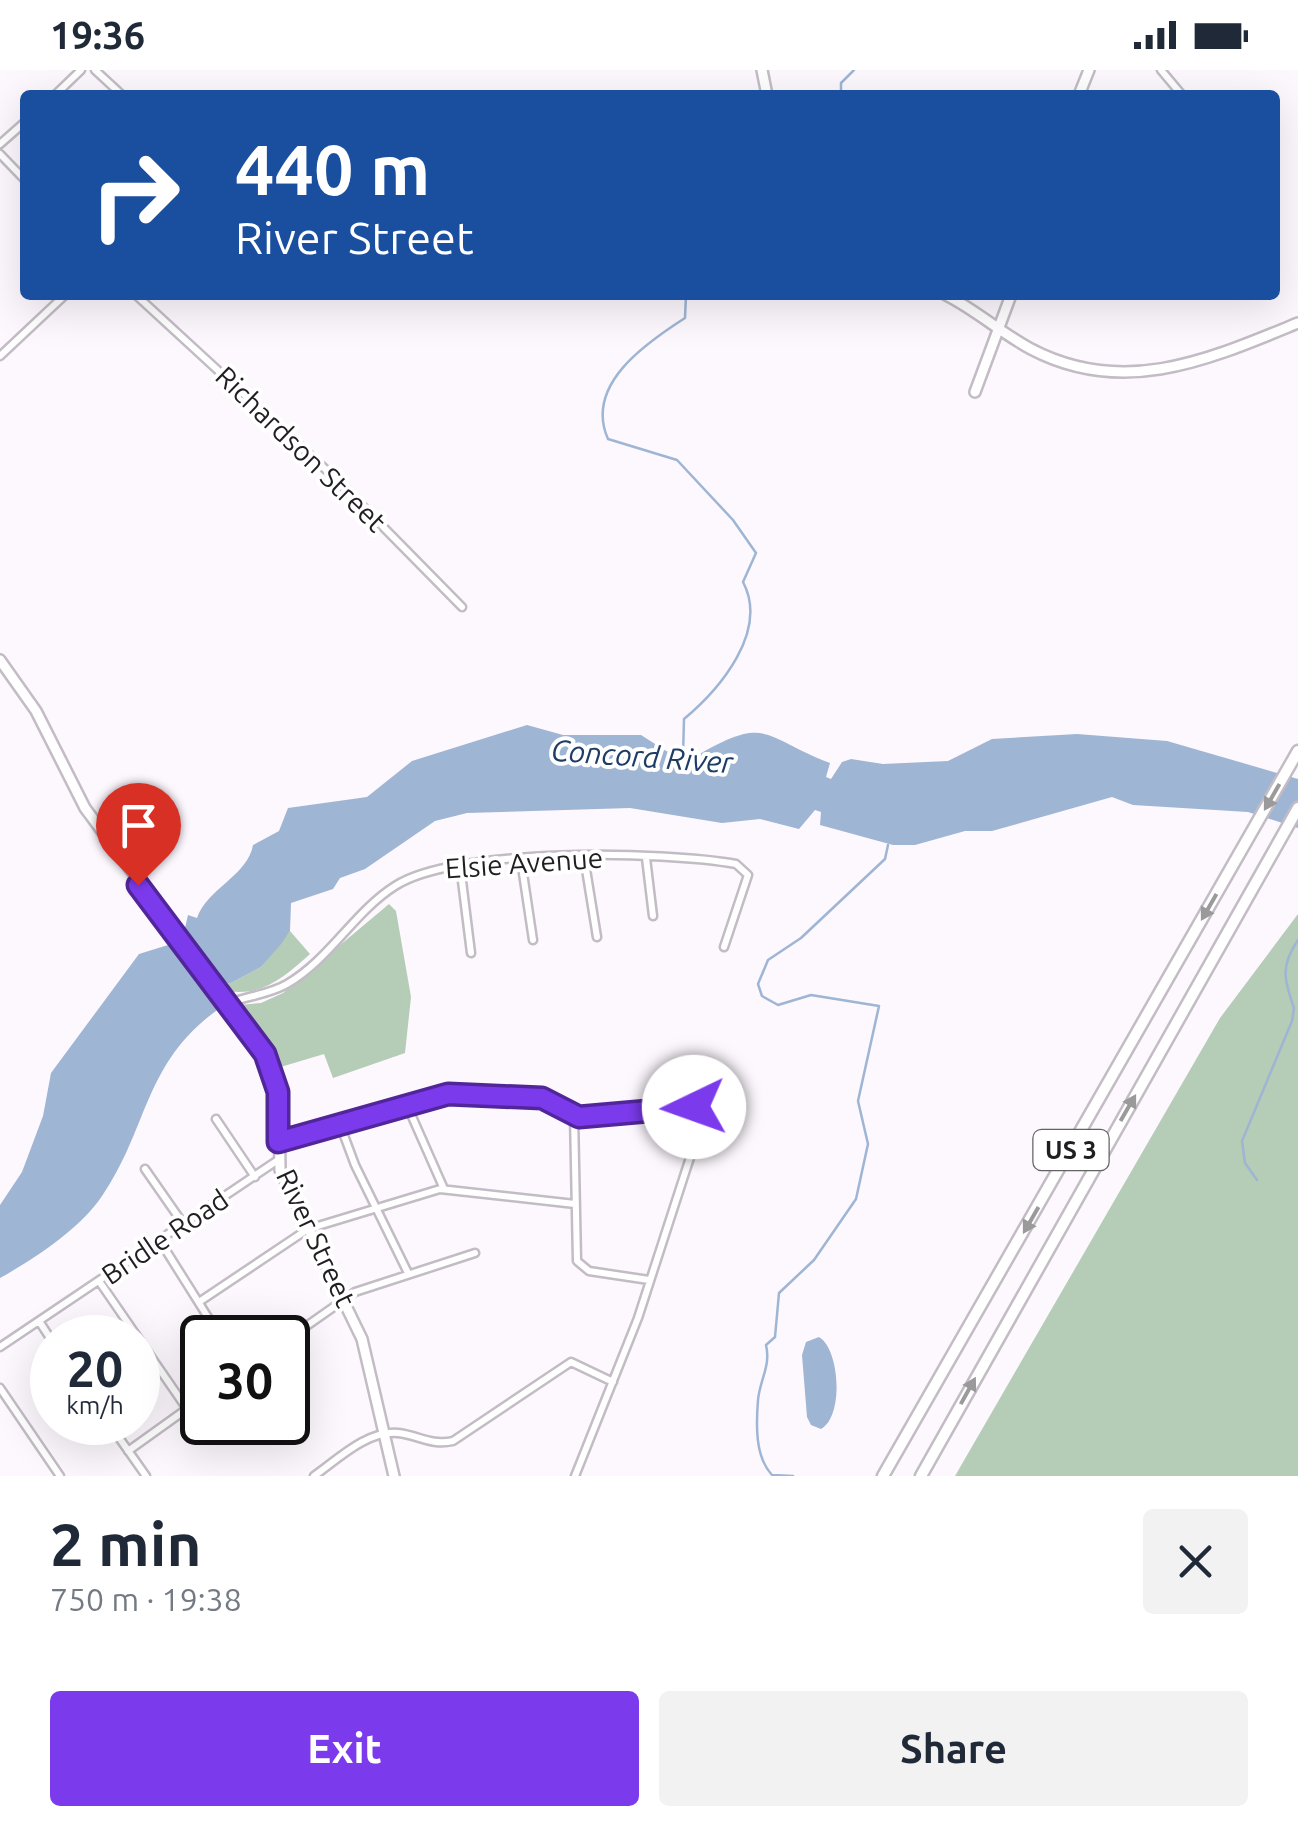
<!DOCTYPE html>
<meta charset="utf-8">
<style>
:root{--surface:#fff;--page:#f2f2f3;--text:#1f2937;--muted:#747a83;--accent:#7c3aed}
body{margin:0;font-family:Ubuntu,sans-serif;background:var(--page);color:var(--text);height:100vh;display:flex;flex-direction:column;font-size:38px;white-space:nowrap}
*{box-sizing:border-box;margin:0}
p{font-size:32px;color:var(--muted)}
.icon{flex:none;width:55px;height:55px;fill:none;stroke:currentColor;stroke-width:2;stroke-linecap:round;stroke-linejoin:round}
.map{position:relative;height:1406px;overflow:hidden}
.details{display:flex;flex-direction:column;background:var(--surface);flex:1}
.details>*{flex:none}
.top-card{position:absolute;left:20px;top:20px;width:1260px;height:210px;border-radius:10px;box-shadow:0 10px 40px #0002;background:#1a4fa0;color:#fff;overflow:hidden}
.speed{position:absolute;left:30px;top:1245px;display:flex;gap:20px;font-size:50px;font-weight:700;text-align:center}
.speed>*{display:grid;place-content:center;width:130px;height:130px;border-radius:50%;background:var(--surface);box-shadow:0 10px 40px #0002;line-height:1}
.speed small{font-size:25px;font-weight:400}
.speed .limit{border:5px solid #111;border-radius:15px;background:#fff;color:#111}
.pin{position:absolute;display:grid;place-items:center;width:85px;height:85px;color:#fff;margin:-102px -42px;border-radius:50% 50% 50% 0;rotate:-45deg;box-shadow:0 0 10px #0007}
.pin .icon{rotate:45deg}
.me{position:absolute;width:110px;margin:-55px;rotate:267deg;stroke-linejoin:round;filter:drop-shadow(0 0 8px #0008)}
.turn{display:flex;align-items:center;gap:35px;height:210px;padding:0 50px;font-size:45px}
.turn .icon{width:130px;height:130px;stroke-width:2.5}
.turn b{display:block;font-size:70px;line-height:85px}
.round{display:grid;place-items:center;flex:none;width:105px;height:105px;border-radius:10px;background:var(--page)}
.head{display:flex;align-items:center;justify-content:space-between;height:170px;padding:0 50px}
h1{font-size:60px;font-weight:700;line-height:75px}
.cta{display:flex;gap:20px;margin-top:auto;padding:20px 50px}
.cta a{flex:1;height:115px;border-radius:10px;background:var(--accent);color:#fff;font-size:40px;font-weight:700;line-height:115px;text-align:center}
.cta a+a{background:var(--page);color:var(--text)}
.status{display:flex;justify-content:space-between;align-items:center;height:70px;padding:0 50px;background:var(--surface);direction:ltr}
.status svg{height:28px;fill:currentColor}
.map>svg:first-child{display:block}
.green{fill:#b5ccb7}
.water{fill:#9eb5d3}
.lines{fill:none;stroke-linecap:round;stroke-linejoin:round}
.stream{stroke:#9eb5d3;stroke-width:2.5}
.minor-casing{stroke:#c3bcc5;stroke-width:11}
.major-casing{stroke:#c3bcc5;stroke-width:14}
.highway-casing{stroke:#c3bcc5;stroke-width:15}
.minor{stroke:#fff;stroke-width:6}
.major{stroke:#fff;stroke-width:9}
.highway{stroke:#fff;stroke-width:10}
.oneway{fill:#9b9a9b}
.route-casing{stroke:#51269a;stroke-width:25}
.route{stroke:#7c3aed;stroke-width:18}
.labels{text-anchor:middle;stroke-width:8;stroke-linejoin:round;paint-order:stroke}
.shield{fill:#fff;stroke:#636264;stroke-width:2.5}
.shield-label{font-size:25px;font-weight:bold;fill:#201e21}
.street-label{font-size:28px;fill:#201e21;stroke:#fff}
.water-label{font-size:30px;font-style:italic;fill:#1e3d66;stroke:#fff}
</style>
<div class="status"><b>19:36</b><svg viewBox="0 0 49 12"><path d="M0 12V9h3v3zM5 12V6h3v6zM10 12V3h3v9zM15 12V0h3v12zM26 1h20v11H26zM47 4h2v5h-2z"/></svg></div>
<div class="map">
<svg width="1298" height="1406" viewBox="0 0 1298 1406">
<rect width="100%" height="100%" fill="#fdf7fe"/>
<path class="green" d="M389 834 396 841 411 927 405 983 333 1008 324 984 274 999 260 967 238 935 261 933 283 923Z
M1298 844V1406H955L1220 948Z
M290 861 310 884C285 906 263 927 227 921L219 911 229 914 261 897Z"/>
<path class="water" d="M527 655 563 665H641L666 681 693 688C769 643 761 667 830 693L826 707 831 709 842 692 851 689 883 694 948 691 992 669 1077 664 1167 671 1298 709V758L1248 742 1133 735 1112 727 992 761H965L915 775H893L820 755 821 742 815 740 799 759 760 749 722 753 630 738 467 743 435 751 365 799 340 808 333 819 291 833 290 861 281 874 261 897 229 914 215 905 205 914 220 938C143 992 149 1058 102 1126 80 1159 34 1189 0 1208V1135L22 1102 43 1046 51 1003 139 884 168 875 182 881 193 868 185 858 188 845 197 848C207 819 248 805 253 775L279 761 288 738 367 727 412 691Z
M819 1267C840 1279 844 1347 821 1359L811 1355 807 1347 802 1285 806 1272Z"/>
<g class="lines">
<path class="stream" d="M841 25V13L854 0
M683 686 684 649C720 619 769 561 743 512L756 483 733 450 677 390 608 369C584 315 646 273 685 248L686 225
M1257 1110 1245 1093 1242 1071 1292 951 1294 938C1284 910 1280 896 1298 870
M793 1406 772 1405C755 1387 756 1355 758 1330 760 1309 771 1296 766 1275L775 1267 779 1223 814 1190 856 1129 868 1074 858 1031 879 936 811 925 778 935 762 926 758 914 768 890 801 868 885 789 888 775"/>
<g class="minor-casing">
<path id="minor" d="M95 0 122 25
M1161 0 1182 25
M55 25 81 0
M0 74 25 52
M0 84 25 110
M136 225 335 408 462 537
M0 286 65 225
M584 787 597 867
M646 788 653 846
M521 790 533 870
M460 795 471 883
M229 933C248 926 270 924 287 914 330 889 354 842 395 816 455 777 665 781 736 794L748 805 724 877
M406 1033 444 1119
M574 1045 577 1191 589 1201 649 1210
M216 1049 255 1107
M339 1052 355 1095 408 1203
M279 1071 448 1024 542 1028 579 1047 667 1037 699 1039 696 1069 638 1248 575 1406
M145 1099 184 1155
M160 1171 221 1268
M99 1211 187 1339
M199 1232 308 1159 440 1119 575 1134
M39 1251 52 1271
M288 1269 355 1222 475 1183
M0 1277 278 1090
M0 1318 60 1406
M108 1352 146 1406
M128 1381 202 1328
M314 1406C337 1390 367 1360 398 1363 418 1365 431 1376 453 1371L571 1292 613 1312"/>
</g>
<g class="major-casing">
<path id="major" d="M762 0 767 25
M1079 25 1089 0
M946 225C976 240 1001 263 1031 279 1124 328 1210 289 1298 253
M975 322 1011 225
M0 590 36 641 85 738 246 955 270 996 279 1030 280 1100 362 1269 394 1406"/>
</g>
<g class="highway-casing">
<path id="highway" d="M883 1406 1298 681
M921 1406 1298 738"/>
</g>
<use href="#minor" class="minor"/>
<use href="#major" class="major"/>
<use href="#highway" class="highway"/>
</g>
<defs><path id="oneway-solid" d="M-6-.8H1V-3.2L6.5 0L1 3.2V.8H-6Z" transform="scale(2.5)"/></defs>
<g class="oneway">
<use href="#oneway-solid" transform="translate(1272 727) rotate(120)"/>
<use href="#oneway-solid" transform="translate(1209 837) rotate(120)"/>
<use href="#oneway-solid" transform="translate(1128 1038) rotate(-60)"/>
<use href="#oneway-solid" transform="translate(1031 1150) rotate(120)"/>
<use href="#oneway-solid" transform="translate(968 1321) rotate(-61)"/>
</g>
<g class="lines">
<g class="route-casing">
<path id="route" d="M138 815 265 984 278 1022V1072L448 1024 542 1028 579 1047 694 1037"/>
</g>
<use href="#route" class="route"/>
</g>
<g class="labels">
<rect class="shield" x="1033.5" y="1060" width="75" height="40" rx="8"/>
<g class="shield-label">
<text x="1071" y="1089">US 3</text>
</g>
<g class="street-label">
<text transform="translate(301 379) rotate(44)" y="10">Richardson Street</text>
<text transform="translate(524 793) rotate(-4)" y="10">Elsie Avenue</text>
<text transform="translate(165 1167) rotate(-34)" y="10">Bridle Road</text>
<text transform="translate(316 1168) rotate(65)" y="10">River Street</text>
</g>
<g class="water-label">
<text transform="translate(642 687) rotate(4)" y="10">Concord River</text>
</g>
</g>
</svg>
<div class="speed"><div>20<small>km/h</small></div><div class="limit">30</div></div>
<div class="pin" style="left:138px;top:815px;background:#d93025"><svg class="icon" aria-label="arrive" viewBox="0 0 24 24"><path d="M6 21V4h12l-3 4 3 4H6"/></svg></div>
<svg class="me" style="left:694px;top:1037px" viewBox="-20 -20 40 40"><circle r="19" fill="#fff"/><path d="M0-13L10 11 0 6-10 11z" fill="#7c3aed"/></svg>
<div class="top-card">
<div class="turn"><svg class="icon" aria-label="right" viewBox="0 0 24 24"><path d="M7 20v-9h11M14 6l5 5-5 5"/></svg><div><b>440 m</b>River Street</div></div>
</div>
</div>
<section class="details">
<div class="head"><div><h1>2 min</h1><p>750 m · 19:38</p></div><a class="round"><svg class="icon" aria-label="close" viewBox="0 0 24 24"><path d="M6 6l12 12M18 6L6 18"/></svg></a></div>
<div class="cta"><a>Exit</a><a>Share</a></div>
</section>
